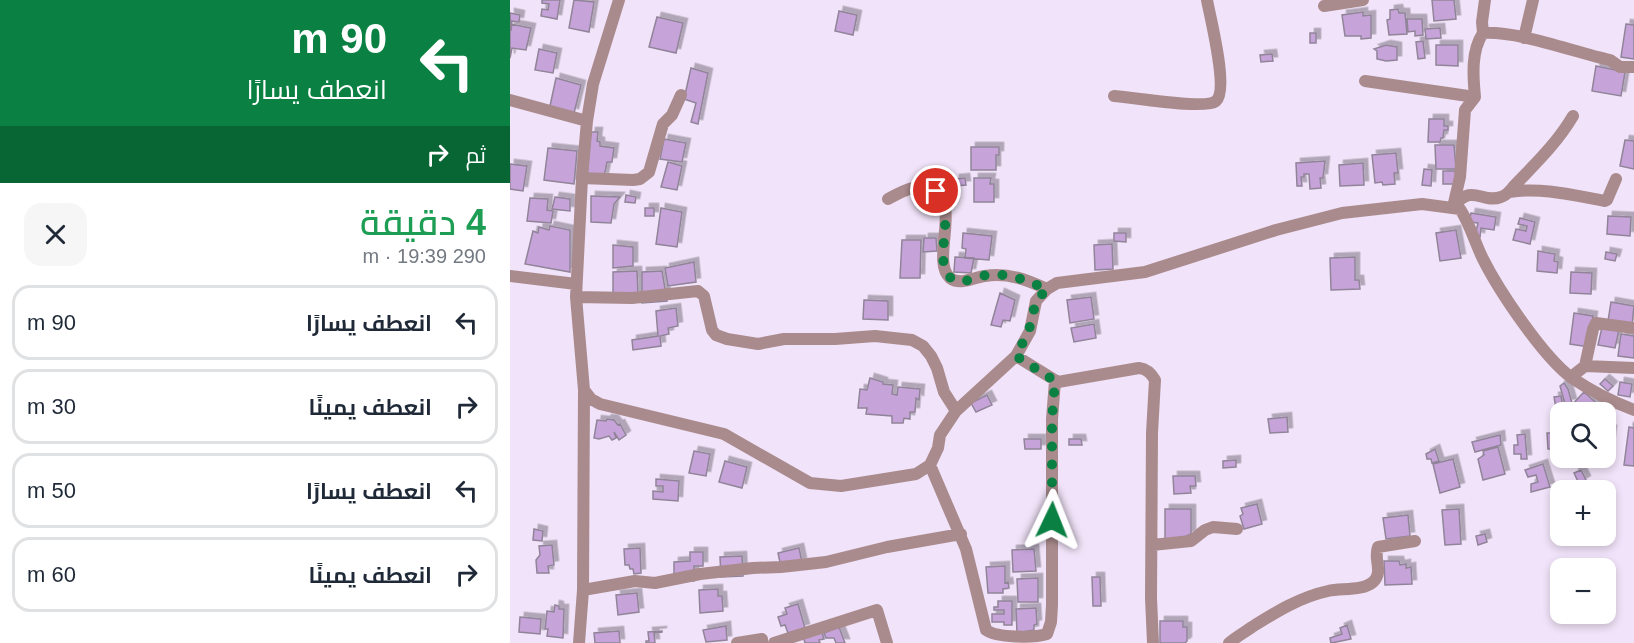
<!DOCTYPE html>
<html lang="ar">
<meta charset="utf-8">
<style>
:root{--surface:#fff;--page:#f6f6f7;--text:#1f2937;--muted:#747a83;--line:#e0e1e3}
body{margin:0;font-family:Helvetica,Cairo,sans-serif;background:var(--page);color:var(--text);direction:rtl;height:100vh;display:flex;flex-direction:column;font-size:22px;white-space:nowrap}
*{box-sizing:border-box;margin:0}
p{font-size:20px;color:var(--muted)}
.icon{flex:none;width:33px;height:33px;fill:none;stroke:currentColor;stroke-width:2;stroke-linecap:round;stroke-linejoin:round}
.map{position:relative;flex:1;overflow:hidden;direction:ltr}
.side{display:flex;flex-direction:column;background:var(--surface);width:510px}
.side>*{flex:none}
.guide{background:#0b8043;color:#fff;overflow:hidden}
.buttons{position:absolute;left:1040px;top:402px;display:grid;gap:12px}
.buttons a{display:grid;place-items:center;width:66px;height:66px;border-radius:12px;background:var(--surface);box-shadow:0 3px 9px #0003;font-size:30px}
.pin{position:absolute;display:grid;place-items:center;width:51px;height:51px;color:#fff;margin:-26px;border:3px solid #fff;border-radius:50%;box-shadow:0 2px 6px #0007}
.me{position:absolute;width:66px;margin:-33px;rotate:2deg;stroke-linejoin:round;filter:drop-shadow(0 0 4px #0008)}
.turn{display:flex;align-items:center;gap:21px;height:126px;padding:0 24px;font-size:27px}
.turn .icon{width:78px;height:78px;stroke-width:2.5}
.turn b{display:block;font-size:42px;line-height:51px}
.then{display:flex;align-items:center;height:57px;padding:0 24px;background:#0003;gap:12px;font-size:22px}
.round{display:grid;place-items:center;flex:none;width:63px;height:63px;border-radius:18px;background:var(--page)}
.overview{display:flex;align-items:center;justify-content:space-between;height:102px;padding:0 24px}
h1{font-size:36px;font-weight:600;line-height:45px;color:#1e9e55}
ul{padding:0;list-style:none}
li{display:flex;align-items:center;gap:18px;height:75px;margin:0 12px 9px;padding:0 12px;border:3px solid var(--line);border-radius:18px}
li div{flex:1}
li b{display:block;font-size:22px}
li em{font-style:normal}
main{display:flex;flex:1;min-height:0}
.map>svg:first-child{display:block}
.building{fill:#c6a4da;stroke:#918499;stroke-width:1.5;filter:url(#shadow)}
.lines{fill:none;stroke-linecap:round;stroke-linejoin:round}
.street{stroke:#aa8b8d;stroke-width:12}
.route{stroke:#0b8043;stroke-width:10;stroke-dasharray:0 18}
</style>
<main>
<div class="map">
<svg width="1124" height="643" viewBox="0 0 1124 643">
<defs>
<filter id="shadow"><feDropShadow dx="4.5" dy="-4.5" stdDeviation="0" flood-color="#0004"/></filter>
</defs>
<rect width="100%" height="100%" fill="#f1e3f9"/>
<path class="building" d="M32 0H50L47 19 31 16 32 9 38 10 39 4 32 3Z
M64 0 84 2 79 32 59 28Z
M922 0H944L946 19 924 21Z
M888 9 889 13H895L897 34 879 35 877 20 880 19V10Z
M329 11 347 15 343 35 325 31Z
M853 12V16L861 15V38L851 39V36H835L832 15Z
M0 13 10 15 9 22 2 21 1 31Z
M147 17 173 23 166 53 139 47Z
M897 19H912L913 35 905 36V31L898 32Z
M0 24 21 28 16 50 2 48 0 58Z
M1116 24 1124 25V59L1111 57Z
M930 28 931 38 916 39 915 29Z
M800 33H806V43H800Z
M913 41 915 58 908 59 906 42Z
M876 45 887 47V60L876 61 867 59V51L864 49Z
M926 45H948V66L926 65Z
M29 49 47 53 43 73 25 70Z
M762 54 763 61 751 62 750 55Z
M1086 66 1115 72 1111 96 1082 91Z
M181 68 198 73 188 124 181 122 186 103 174 99Z
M46 78 71 85 64 113 40 106Z
M919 119H934V126H938V130H934L933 138H931L930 142H918Z
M81 132H88L87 141 90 142V146L104 148 102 162H97L94 177 77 175Z
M154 139 176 143 172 162 150 159Z
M1115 140 1124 141V169L1110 166Z
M925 145H944L946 169H926Z
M461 147H489V155H486V170H461Z
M38 148 67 151 64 184 34 180Z
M886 153 888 173H884L885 184 873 185 872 182 865 183 862 155Z
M815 161 813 178H810L811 188 800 189 799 174H794V177H791L792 186H787L786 163Z
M158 162 172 166 167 190 151 187Z
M853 163 854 185 830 186 829 165Z
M0 164 17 166 13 191 0 189Z
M914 169 922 170 921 186 912 185Z
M933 171H946L947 184H933Z
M455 178 456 185 445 186V179Z
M464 178H481L480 184H484V202H464Z
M116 195 126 197 125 203 115 202Z
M81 196 110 197 104 204 101 223 81 222Z
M45 197 60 199V211L42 209Z
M20 198 38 199 37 210 43 211 41 223 17 221Z
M135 208H144V216H135Z
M151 208 172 212 167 247 146 244Z
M961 213 986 217 984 230 971 228 970 237 965 236 968 223 959 222Z
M1098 216 1121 217 1120 236 1097 234Z
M1010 218 1025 222 1020 244 1003 240 1006 229 1016 231 1017 226 1008 224Z
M40 226 60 230V272L15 264 23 231 28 233 29 227 39 230Z
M946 230 951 258 930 261 926 233Z
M453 233 482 236 479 260 455 258 456 249 452 248Z
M604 233H616V242L604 241Z
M414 238H426L427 251 413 252Z
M392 240H411L410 278H390Z
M602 244 603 269 585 270 584 245Z
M103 245 123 247V266L103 268Z
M1028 251 1045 254 1044 261 1048 262 1047 273 1027 271Z
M1096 252 1107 254 1105 261 1095 259Z
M445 257 464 258 461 273 444 272Z
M845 257V280H849L850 289 821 290 820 258Z
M184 262 186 282 158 286 155 268Z
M127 271 128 295 103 297V272Z
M152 271 157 301 132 303V272Z
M1061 272 1082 273 1081 294 1060 293Z
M490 293 505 300 500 321 493 320 491 327 481 325Z
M581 297 584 319 560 323 557 300Z
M354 300 378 301V320L353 319Z
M1101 302 1124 306 1122 325 1098 321Z
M166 308 168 326 158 328 159 334 150 336 151 346 123 350 122 340 148 336 146 311Z
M1064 313 1083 316 1079 347 1060 344Z
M584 324 586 338 564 342 561 328Z
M1092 327 1109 330 1105 348 1088 345Z
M1111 334 1124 336V358L1108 356Z
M360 378 373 382V384L383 385 382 394 387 395 388 387 410 389 409 400 406 398 405 412H400V419L394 418 393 423H382V416L356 414 357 408H348L350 389 357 390Z
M1095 379 1103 386 1098 391 1090 384Z
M1110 382 1122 384 1120 397 1108 395Z
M1054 383 1058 389 1062 403 1055 404 1050 386Z
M1074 392 1093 409 1090 412H1068L1061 406Z
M477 395 482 405 466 412 461 403Z
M1051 396 1054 412 1047 414 1044 397Z
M777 417 778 432 760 433 758 419Z
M97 419 104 420 108 425 110 424 116 435 109 440 104 432 106 438 102 440 99 436 89 439 84 438 87 420 96 421Z
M1045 425H1050V449H1038L1037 433H1046Z
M1119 427 1124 428V466L1114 465Z
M1095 429 1102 430 1099 452H1095Z
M1015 434 1017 459H1011V454H1004V445H1008L1007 435Z
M990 435 991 445 965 452 962 442Z
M514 439H531V449H515Z
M559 439H571L572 445H559Z
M988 447 995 474 973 480 968 459 974 455 973 451Z
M925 449 929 461 922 463 921 459H917L916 454Z
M184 451 200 454 196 476 179 473Z
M1062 458H1075L1074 466 1061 463Z
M943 459 950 487 930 493 923 464Z
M726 460V467L713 468V461Z
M215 461 237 467 232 488 209 482Z
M1033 464 1040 487 1021 492V484L1028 482 1026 475 1018 477 1015 470Z
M1071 470 1076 480 1069 484 1064 473Z
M663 476H685L686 486H680L681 493 664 494Z
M146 479 169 481 168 501 143 499V491L153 492V486H146Z
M747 504 752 524 734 529 730 516 733 514 731 508Z
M655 509H681V534L670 539H655Z
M949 509 951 544 935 545 932 510Z
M898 515 900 536 876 539 873 518Z
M24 529 33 531 32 541 23 540Z
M975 534 977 542 968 545 966 536Z
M42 545 44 565 38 566 39 573H27L26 560 30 555 29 546Z
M130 548 131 573 124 574 123 569H120L119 565H115L114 549Z
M289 548 292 562 271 567 268 553Z
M524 549 526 571 503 572 502 550Z
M180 552H193V566H184V581H164V562L180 561Z
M232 556 233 576 211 577 210 557Z
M874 561H889L890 565 896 564V568L901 567 902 584 875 585Z
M495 566V583L498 582 499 588 493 589V593H478L476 567Z
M582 577H590L591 606H583Z
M528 578V602H508L507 579Z
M208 589V596H212L213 611 190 613 189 590Z
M127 593 129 612 108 615 106 595Z
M488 601H502V625H494V622H482V614H494V610H484V607H488Z
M288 604 295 628 278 633 275 625 271 626 268 617 277 614 275 608Z
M45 605 49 606V609H54L53 638 37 636 38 629H35L37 611 44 612Z
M526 608 527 624 524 625V630L507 633 506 609Z
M10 617 31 619 30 634 9 632Z
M650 621H673V627H677V641L675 643H650Z
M837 625 841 639 821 643 820 638 832 634 830 628Z
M216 626 217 640 196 642 193 630Z
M329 627 335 643H326L324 638H316L314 633Z
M311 630 314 639 309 640 310 643H295L293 636Z
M109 631 110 643H85L84 633Z
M152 631V632L144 633 145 643H136V641H139L138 632Z"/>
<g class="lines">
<path class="street" d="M814 6 853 0
M973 33 972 22 975 0
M1014 38 1023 0
M855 81 965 97
M604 96C621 97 696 110 706 101 719 90 700 17 697 0
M0 100 77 121
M72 178 123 180 130 179 139 172 153 124 162 115 171 95
M999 192C1033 187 1062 195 1095 201L1097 200 1106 179
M378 199C391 192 406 183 421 189 453 202 420 260 440 278 450 286 465 277 475 276 498 272 517 280 537 289
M944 206C963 183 971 204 991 197 998 195 1001 189 1005 185 1027 162 1047 143 1063 116
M943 207 950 177 955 110 965 97C963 76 961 51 973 33 1010 31 1063 52 1100 60L1110 67H1124
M0 276 66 284
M66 297 122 298 188 291 194 296 202 330 206 335 217 339 248 344 274 339H325L365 336 402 340 413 346 421 356 427 368 434 392 446 411
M506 356 548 382 629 368C637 369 641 373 645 380L642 433 641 598 643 643
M1075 366 1124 368
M1061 377 1075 366 1083 329 1086 323 1124 328
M74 390 81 399 90 404 214 434 300 483 331 486 406 474 420 465 428 448 430 435 446 411 506 356 520 331 526 301 537 289 547 283 635 272 766 230 832 213 912 204 950 209C960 224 965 243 973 259 989 291 1034 358 1062 378 1080 390 1103 402 1124 410
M420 465 456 549 476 630C487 638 524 638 537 634L541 622 542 605V419L545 381
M642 545 681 541 695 530 703 527 727 529
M73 590 125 581 145 583 190 574 243 568 271 567 316 562 377 547 451 534
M69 643 73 590 74 390 66 297 72 178 77 121 83 84 109 0
M227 643 252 639V643
M264 643 367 610 377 643
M719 643C726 637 735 632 742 627 766 612 790 597 818 591 831 588 853 591 863 582 874 572 863 559 868 547L905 541"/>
</g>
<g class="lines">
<path class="route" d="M426 191C447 218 423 256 439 276 448 288 467 276 478 275 500 273 517 281 537 289L526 301 519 330 506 356 545 381 542 419V520"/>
</g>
</svg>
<div class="buttons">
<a><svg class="icon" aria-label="search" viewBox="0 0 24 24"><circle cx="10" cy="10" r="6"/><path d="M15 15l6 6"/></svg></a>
<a>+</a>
<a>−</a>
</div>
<div class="pin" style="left:426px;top:191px;background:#d93025"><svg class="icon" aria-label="arrive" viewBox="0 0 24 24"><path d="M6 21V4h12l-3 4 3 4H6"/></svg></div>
<svg class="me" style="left:542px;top:520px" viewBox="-20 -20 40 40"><path d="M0-17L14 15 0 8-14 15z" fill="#0b8043" stroke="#fff" stroke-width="4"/></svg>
</div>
<section class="side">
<div class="guide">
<div class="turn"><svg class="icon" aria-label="left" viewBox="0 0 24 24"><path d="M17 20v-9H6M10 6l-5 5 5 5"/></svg><div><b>90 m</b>انعطف يسارًا</div></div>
<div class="then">ثم<svg class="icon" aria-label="right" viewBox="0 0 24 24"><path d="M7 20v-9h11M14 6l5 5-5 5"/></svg></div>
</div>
<div class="overview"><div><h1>4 دقيقة</h1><p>290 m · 19:39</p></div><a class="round"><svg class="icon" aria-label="close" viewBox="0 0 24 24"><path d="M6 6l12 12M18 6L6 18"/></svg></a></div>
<ul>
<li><svg class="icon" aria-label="left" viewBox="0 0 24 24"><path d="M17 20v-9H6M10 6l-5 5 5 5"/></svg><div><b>انعطف يسارًا</b></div><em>90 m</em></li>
<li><svg class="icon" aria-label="right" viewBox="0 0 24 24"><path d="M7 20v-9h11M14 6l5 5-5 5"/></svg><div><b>انعطف يمينًا</b></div><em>30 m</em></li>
<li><svg class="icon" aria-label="left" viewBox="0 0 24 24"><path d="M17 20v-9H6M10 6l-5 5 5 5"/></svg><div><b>انعطف يسارًا</b></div><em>50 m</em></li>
<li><svg class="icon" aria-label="right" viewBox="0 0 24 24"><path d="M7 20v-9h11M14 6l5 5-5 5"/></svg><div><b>انعطف يمينًا</b></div><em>60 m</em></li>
</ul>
</section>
</main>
